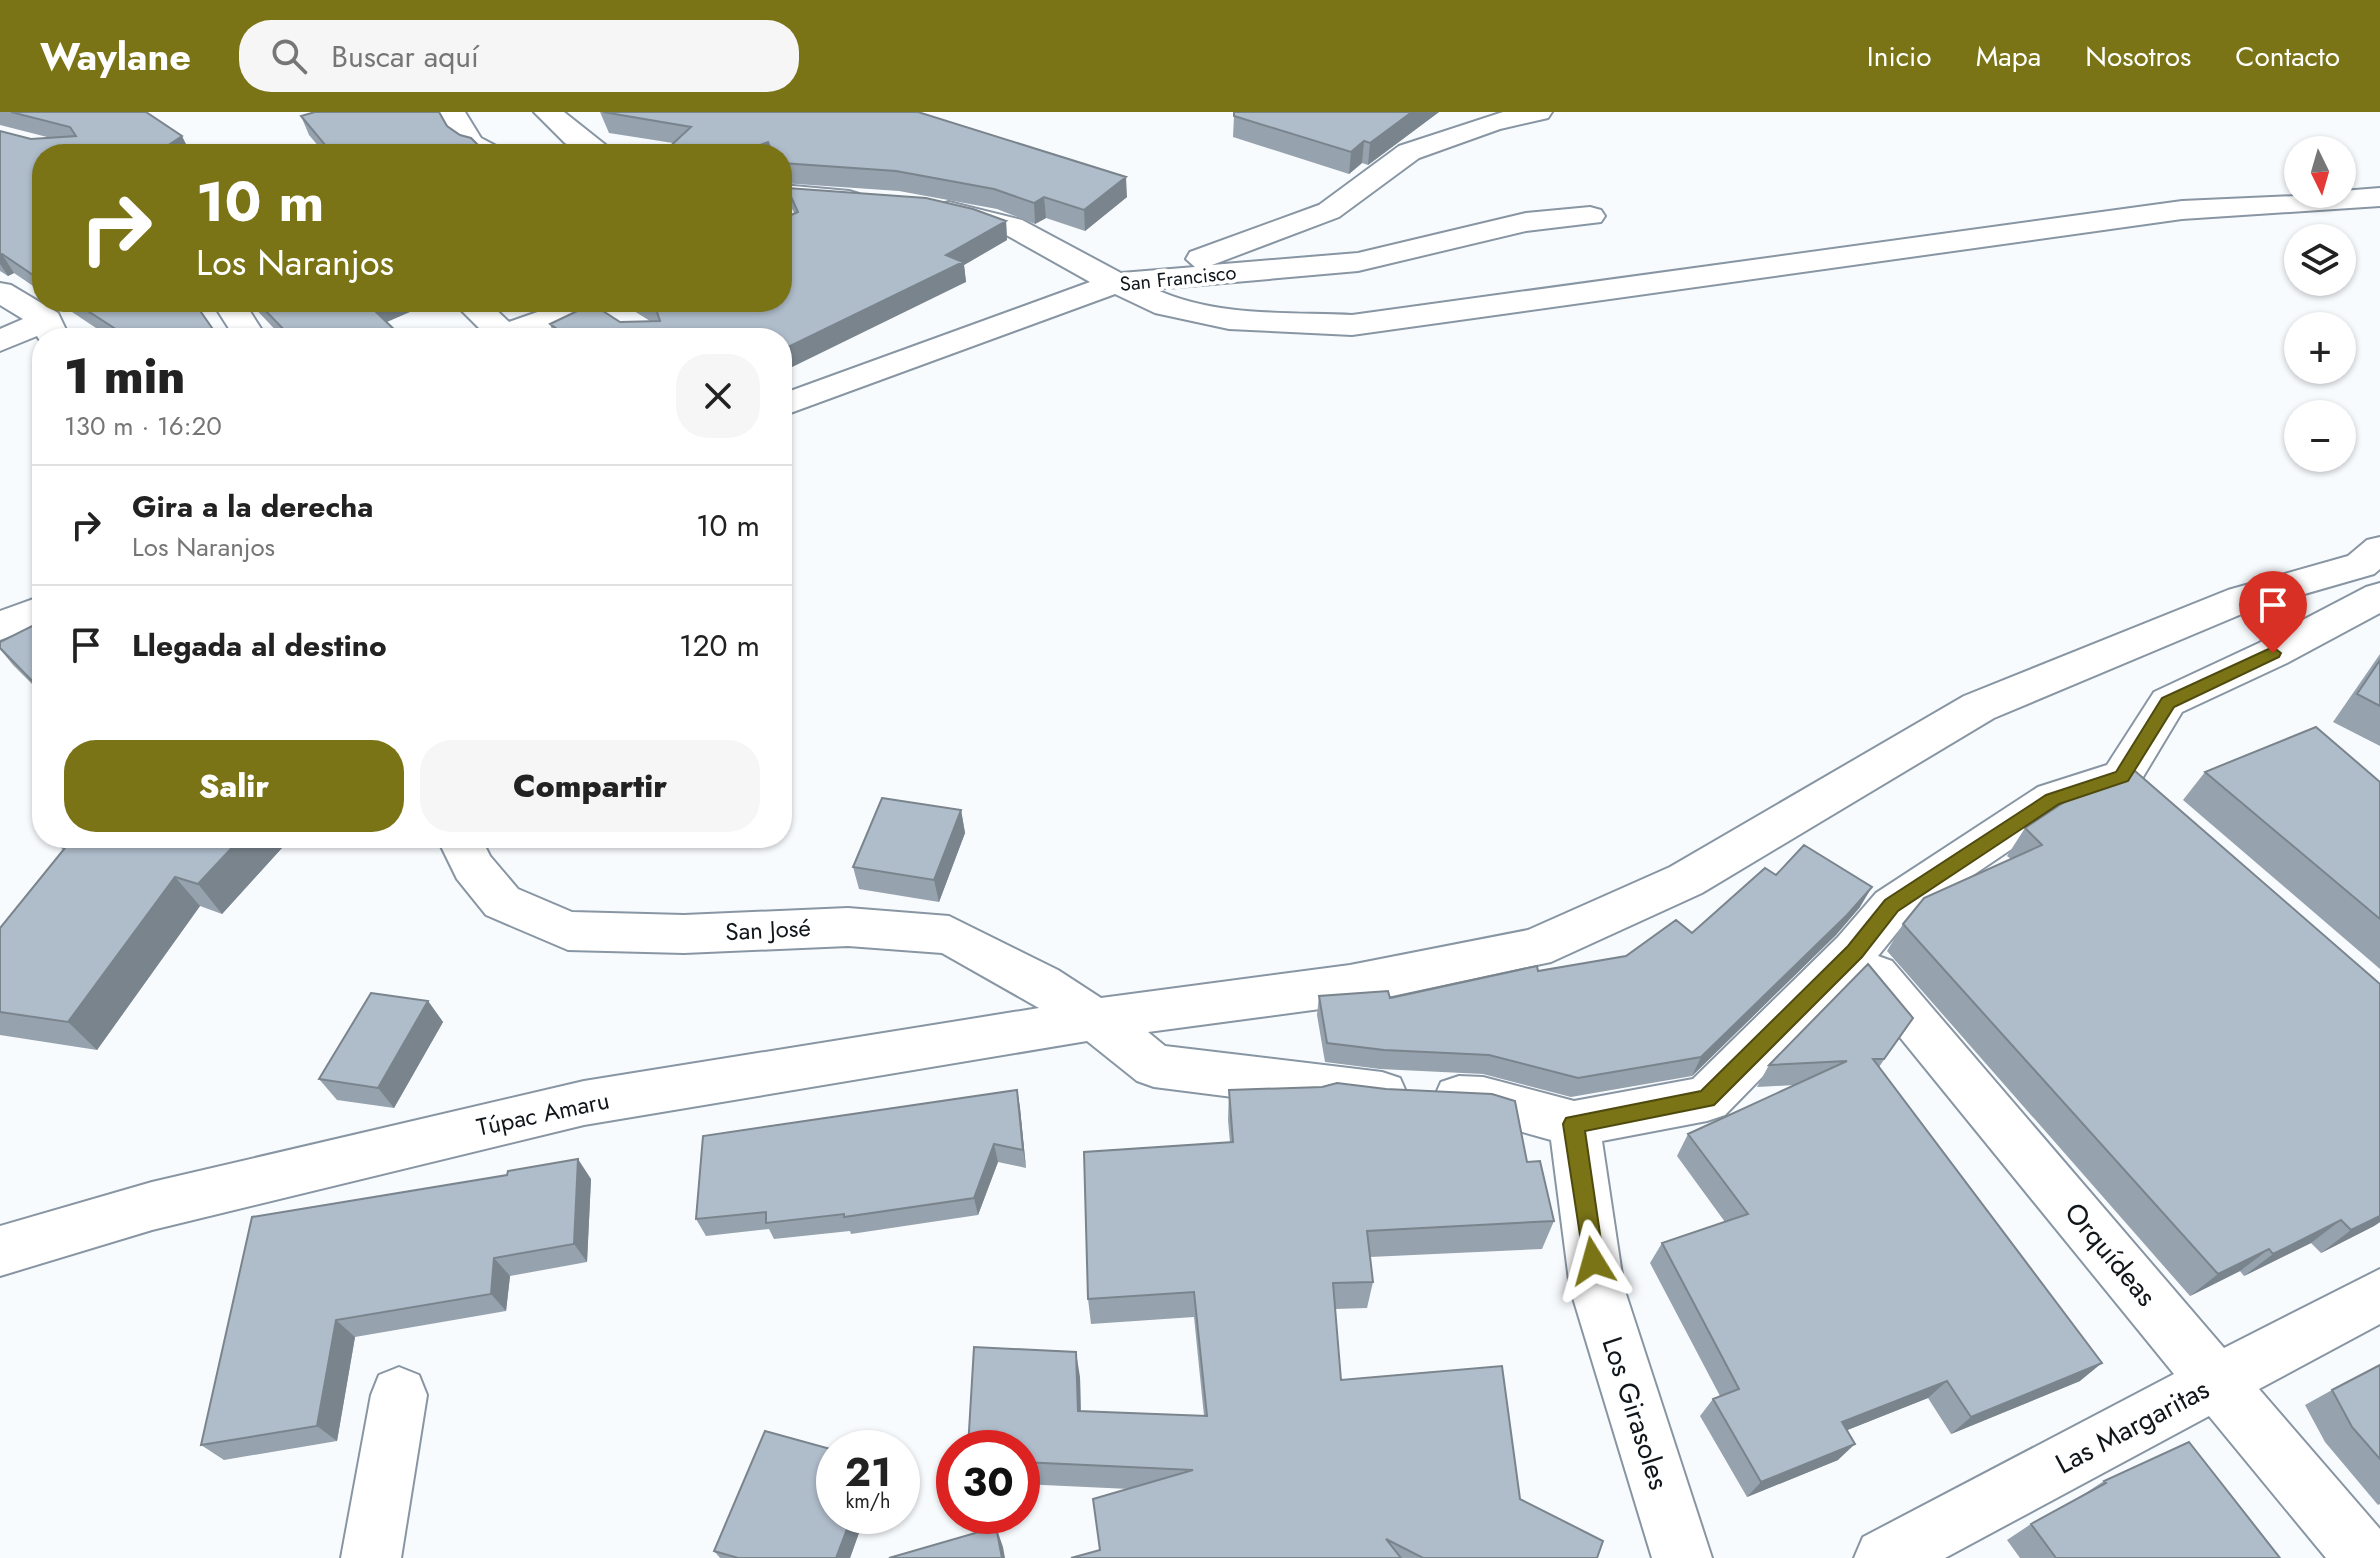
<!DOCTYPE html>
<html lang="es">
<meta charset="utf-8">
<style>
:root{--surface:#fff;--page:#f6f6f6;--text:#222;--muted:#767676;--line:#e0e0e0;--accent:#7a7417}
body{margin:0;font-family:Jost,sans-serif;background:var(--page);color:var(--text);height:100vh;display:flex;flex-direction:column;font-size:30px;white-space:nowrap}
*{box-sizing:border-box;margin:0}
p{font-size:26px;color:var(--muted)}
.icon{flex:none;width:44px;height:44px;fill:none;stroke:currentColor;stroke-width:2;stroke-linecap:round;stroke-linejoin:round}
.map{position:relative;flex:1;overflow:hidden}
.panel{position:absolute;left:32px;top:216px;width:760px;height:520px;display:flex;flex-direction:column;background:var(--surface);border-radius:32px;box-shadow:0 2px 6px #0004}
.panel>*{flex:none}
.banner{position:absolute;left:32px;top:32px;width:760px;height:168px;border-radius:32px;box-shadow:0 2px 6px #0004;background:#7a7417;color:#fff;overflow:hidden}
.needle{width:52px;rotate:175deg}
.fabs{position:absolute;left:2284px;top:24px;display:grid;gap:16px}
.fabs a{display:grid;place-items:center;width:72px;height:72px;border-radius:50%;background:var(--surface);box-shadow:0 2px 6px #0004;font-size:40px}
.speed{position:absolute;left:816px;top:1318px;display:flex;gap:16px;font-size:40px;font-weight:700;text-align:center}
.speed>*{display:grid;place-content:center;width:104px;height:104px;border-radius:50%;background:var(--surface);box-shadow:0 2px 6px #0004;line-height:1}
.speed small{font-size:20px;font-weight:400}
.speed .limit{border:12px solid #d22;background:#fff;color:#111}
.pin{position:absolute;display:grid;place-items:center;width:68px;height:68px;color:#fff;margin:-82px -34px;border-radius:50% 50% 50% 0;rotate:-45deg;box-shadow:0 0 8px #0007}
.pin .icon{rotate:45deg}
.me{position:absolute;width:88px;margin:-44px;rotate:352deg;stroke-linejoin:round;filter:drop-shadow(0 0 6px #0008)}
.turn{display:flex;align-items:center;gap:28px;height:168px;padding:0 32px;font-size:36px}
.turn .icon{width:104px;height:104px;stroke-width:2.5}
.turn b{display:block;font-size:56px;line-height:68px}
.round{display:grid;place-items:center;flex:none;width:84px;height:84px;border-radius:32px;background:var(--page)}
.overview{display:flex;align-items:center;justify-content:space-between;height:136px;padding:0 32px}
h1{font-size:48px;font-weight:800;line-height:60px}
.cta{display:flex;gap:16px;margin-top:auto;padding:16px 32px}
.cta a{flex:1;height:92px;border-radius:32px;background:var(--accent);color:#fff;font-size:32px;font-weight:800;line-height:92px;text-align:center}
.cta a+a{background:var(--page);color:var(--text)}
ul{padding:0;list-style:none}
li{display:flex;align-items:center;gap:24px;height:120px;padding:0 32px;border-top:2px solid var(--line)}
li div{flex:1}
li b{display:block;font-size:30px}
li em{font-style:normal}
header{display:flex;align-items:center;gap:48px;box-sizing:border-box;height:112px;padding:0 40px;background:var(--accent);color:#fff}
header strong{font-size:38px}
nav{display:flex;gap:44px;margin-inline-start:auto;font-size:28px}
.search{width:560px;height:72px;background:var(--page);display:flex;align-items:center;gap:20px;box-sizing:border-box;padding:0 28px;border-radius:32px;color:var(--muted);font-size:30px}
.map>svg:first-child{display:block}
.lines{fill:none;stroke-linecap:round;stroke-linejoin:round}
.minor-casing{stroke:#8895a3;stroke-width:4}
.minor{fill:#fff;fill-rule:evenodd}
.wall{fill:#96a2ae}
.shaded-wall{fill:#7a848d}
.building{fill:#afbcca;stroke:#7a848d;stroke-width:2}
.route{fill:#7a7417;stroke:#4f4b0f;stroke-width:2}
.labels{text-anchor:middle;stroke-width:8;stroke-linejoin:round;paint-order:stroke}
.far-street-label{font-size:20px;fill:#11161b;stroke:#fff}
.street-label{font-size:24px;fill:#11161b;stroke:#fff}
.near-street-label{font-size:28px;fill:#11161b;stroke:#fff}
</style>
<header>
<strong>Waylane</strong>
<div class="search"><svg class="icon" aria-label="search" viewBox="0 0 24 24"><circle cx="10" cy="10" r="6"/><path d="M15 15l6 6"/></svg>Buscar aquí</div>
<nav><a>Inicio</a><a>Mapa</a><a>Nosotros</a><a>Contacto</a></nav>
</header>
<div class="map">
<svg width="2380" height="1446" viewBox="0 0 2380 1446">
<rect width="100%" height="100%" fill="#f8fbfe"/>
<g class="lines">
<g class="minor-casing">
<path id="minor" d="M437 0H465L481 26 500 36 504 42C456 42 462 40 437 0Z
M534 0H564L617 42H583L565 31Z
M1503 0H1552L1548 6 1500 17 1419 46 1339 105 1212 153 1358 141 1526 101 1590 95 1601 98 1605 104 1601 110 1526 119 1358 159 1155 177C1215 205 1287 200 1352 203L2182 89 2342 82V79L2380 76V94L2182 107 1352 223 1229 217 1155 201 1115 182 782 304V282L1090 170 1001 120 939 105 934 99 939 93 949 90 1022 108 1121 161 1195 155 1186 147 1190 140 1319 93 1399 34Z
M782 73 849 79 859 82 864 88 859 94 849 97 782 91Z
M0 171 11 173 58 201 70 226H42V232L37 224 0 239V217L23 207 0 193Z
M212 190H244L267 226H235Z
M453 190H488L509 210 566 190H613L608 197 525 226H489Z
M2380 425V457L2374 462 2256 496 1994 606 1702 781 1551 850 1350 893 1148 920 1165 934 1382 960 1400 966 1407 982 1400 998 1382 1004 1154 975 1137 969 1087 929 584 1013 152 1118 0 1164V1114L152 1070 584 969 1039 896 942 841 848 834 684 841 568 838 486 803 457 767 437 726H481L490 744 518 777 572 800 684 803 848 796 949 804 1058 858 1101 886 1350 853 1528 818 1670 755 1964 584 2228 478 2348 444 2367 428Z
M2380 471V501L2287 551 2182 600 2137 675 2068 699 1908 807 1878 844 1892 849 2224 1236 2380 1157V1212L2259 1277 2380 1417V1446H2326L2209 1304 1945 1446H1854L1863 1425 2174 1262 1855 870 1725 1003 1707 1009 1602 1029 1624 1176 1712 1446H1652L1570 1176 1551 1028 1483 1009 1459 1008 1441 1002 1434 986 1441 970 1459 964 1483 965 1574 989 1693 967 1838 825 1876 781 2038 675 2107 653 2154 580 2259 531 2366 475Z
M42 484V512L0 528V499Z
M399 1255 419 1263 427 1283 401 1446H341L371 1283 379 1263Z"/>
</g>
<use href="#minor" class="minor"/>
</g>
<path class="wall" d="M0 0H147L188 37 208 42H42V180L14 161 8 164 0 159V19L31 27 51 26 0 13Z
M439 0 320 36 309 23 301 4Z
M600 0H918L1127 85 1085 119 1046 106 1035 112 997 97 899 79 782 71V42H664V40L673 31 609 21Z
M1439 0 1368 53 1362 51 1349 62 1233 25 1234 4Z
M787 76 1006 109 1007 128 964 153 966 170 782 226H555L550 212 650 209 631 197 629 190H782L795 102 791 95Z
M57 190H194L219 226H111Z
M249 190H433L387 210 403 226H283Z
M42 509V582L13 553 0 537Z
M2380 542V634L2333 610Z
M2205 660 2380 670V857L2183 688Z
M961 698 965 721 939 790 859 777 853 755Z
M2025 716 2380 872V1110L2374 1114 2321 1141 2311 1131 2244 1164 2240 1159 2190 1184 1887 839 1903 812 2011 747 2007 744Z
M53 726H291L222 802 200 794 97 938 0 923V816L63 738Z
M1776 763 1860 795 1836 823 1692 964 1571 985 1483 962 1380 957 1325 950 1317 903 1319 884 1390 886 1626 844 1692 821Z
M428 889 443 910 394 996 337 988 319 967Z
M1913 906 1879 955 2080 1269 1951 1322 1928 1286 1847 1318 1838 1348 1747 1385 1700 1304 1713 1287 1720 1284 1650 1151 1662 1131 1725 1110 1677 1044 1688 1022 1795 973 1757 975 1769 953Z
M1017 978 1020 996 1026 1056 998 1050 978 1103 851 1122 850 1119 774 1127 769 1117 706 1124 696 1107Z
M1229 978 1527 1050 1554 1109 1542 1137 1370 1145 1373 1170 1367 1196 1335 1197 1341 1268 1520 1387 1597 1446H1071L1100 1438 1129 1377 1022 1372V1336L1080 1265 1081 1299 1204 1304 1194 1205 1091 1212 1088 1187 1230 1031 1228 1008Z
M591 1067 587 1150 510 1164 506 1199 355 1225 337 1329 224 1348 201 1333 252 1105Z
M2380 1253V1392L2378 1393 2325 1330 2305 1293 2332 1278Z
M2104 1369 2280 1446H2020L2007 1428 2031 1412 2078 1386Z
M834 1404H865L850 1446H720L714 1439Z"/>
<path class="shaded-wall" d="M1412 0H1439L1368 53 1370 31Z
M182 24 191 42H155Z
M1364 29 1362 51 1349 62 1351 40Z
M768 30 770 42H738Z
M1126 65 1127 85 1085 119 1084 98Z
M1044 85 1046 106 1035 112 1034 91Z
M1006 109 1007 128 964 153 966 170 782 260V238Z
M2 142 14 161 8 164 0 152V143Z
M380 190H433L379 213 370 194Z
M961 698 965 721 939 790 934 768Z
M241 726H291L222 802 198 772Z
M175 765 200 794 97 938 68 910Z
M1872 775 1860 795 1836 823 1692 964 1701 945Z
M428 889 443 910 394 996 378 976Z
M1017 978 1020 996 1026 1056 1023 1038Z
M994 1032 998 1050 978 1103 974 1086Z
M578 1047 591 1067 587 1150 574 1132Z
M2380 1104V1110L2374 1114 2321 1141 2351 1118Z
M2341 1108 2311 1131 2244 1164 2273 1142Z
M2269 1137 2240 1159 2190 1184 2218 1162Z
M494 1146 510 1164 506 1199 491 1182Z
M336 1208 355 1225 337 1329 317 1314Z
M1076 1240 1080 1265 1081 1322 1078 1299Z
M2102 1251 2080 1269 1951 1322 1971 1305Z
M1947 1269 1928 1286 1825 1327 1842 1310Z
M1855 1332 1838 1348 1747 1385 1761 1370Z
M852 1404H865L850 1446H836Z
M996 1415 1003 1435 1005 1446H1002Z"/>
<path class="building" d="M11 0H146L182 24 155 42H42V169L2 142 0 143V19L31 27 76 24 70 15Z
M315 0H439L447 14 460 23 471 26 487 42H301L326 34 301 4Z
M603 0H918L1126 65 1084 98 1044 85 1034 91 994 77 896 59 782 51V42H773L768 30 738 42H673L664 40 691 15Z
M1234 0H1412L1370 31 1364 29 1351 40 1234 4Z
M197 35 208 42H172Z
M787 76 926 86 973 97 1006 109 946 143 963 150 782 238V226H563L567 224 550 212 592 192 620 210 660 209 656 197 645 190H782V107L798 100Z
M74 190H194L219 226H118L125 223Z
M257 190H380L370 194 403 226H292Z
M42 509V579L0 536V530Z
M2380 548V594L2357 582Z
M2316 615 2380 670V807L2205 660Z
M2135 659 2380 872V1104L2351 1118 2341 1108 2273 1142 2269 1137 2218 1162 1903 812 1924 786 2042 733 2025 716 2078 681Z
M882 686 961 698 934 768 853 755Z
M53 726H241L198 772 175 765 68 910 0 900V816L69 731Z
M1804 733 1872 775 1847 803 1701 945 1578 966 1489 943 1384 938 1327 931 1319 884 1388 879 1390 886 1537 854 1538 859 1626 844 1676 808 1692 821 1765 756 1776 763Z
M1868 852 1913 906 1884 947H1873L2102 1251 1971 1305 1947 1269 1842 1310 1855 1332 1761 1370 1713 1287 1739 1277 1662 1131 1748 1102 1688 1022 1847 949 1769 953Z
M371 881 428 889 378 976 319 967Z
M1337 971 1386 977 1492 982 1515 989 1527 1050 1540 1049 1554 1109 1367 1119 1373 1170 1333 1171 1341 1268 1502 1254 1520 1387 1603 1429 1597 1446H1423L1386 1427 1401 1446H1071L1100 1438 1093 1387 1193 1358 1022 1350V1336H968L974 1235 1076 1240 1078 1299 1207 1304 1194 1180 1088 1187 1084 1040 1233 1030 1229 978 1322 975Z
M1017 978 1023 1038 994 1032 974 1086 844 1105V1102L766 1111V1100L696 1107 703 1024Z
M578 1047 574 1132 494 1146 491 1182 336 1208 317 1314 201 1333 252 1105 507 1063 508 1059Z
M2380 1253V1347L2352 1315 2332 1278Z
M765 1319 834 1338V1404H852L836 1446H738L714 1439Z
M2189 1330 2280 1446H2056L2031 1412 2106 1371 2104 1369Z
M996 1415 1002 1446H889Z"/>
<path class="route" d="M2273 535 2281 541 2279 545 2174 595 2128 669 2059 692 1898 799 1862 845 1714 993 1585 1019 1604 1149 1601 1156 1593 1160 1585 1156 1563 1012 1566 1006 1701 979 1848 834 1885 788 2046 683 2116 660 2162 586Z"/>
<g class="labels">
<g class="far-street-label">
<text transform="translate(1178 166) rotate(-6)" y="7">San Francisco</text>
</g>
<g class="street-label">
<text transform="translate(768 818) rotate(-3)" y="8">San José</text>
<text transform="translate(543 1002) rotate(-12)" y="8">Túpac Amaru</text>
</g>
<g class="near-street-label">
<text transform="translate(2111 1142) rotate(50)" y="10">Orquídeas</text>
<text transform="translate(1636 1301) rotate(72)" y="10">Los Girasoles</text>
<text transform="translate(2132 1314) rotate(-28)" y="10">Las Margaritas</text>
</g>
</g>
</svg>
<div class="fabs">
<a><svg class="needle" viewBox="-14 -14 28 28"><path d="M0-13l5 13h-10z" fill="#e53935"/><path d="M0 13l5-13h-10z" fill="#767676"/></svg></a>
<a><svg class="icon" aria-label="layers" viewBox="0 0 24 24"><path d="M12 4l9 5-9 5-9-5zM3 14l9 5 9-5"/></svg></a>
<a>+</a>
<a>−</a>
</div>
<div class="speed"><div>21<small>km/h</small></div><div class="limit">30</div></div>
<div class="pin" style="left:2273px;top:541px;background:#d93025"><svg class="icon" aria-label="arrive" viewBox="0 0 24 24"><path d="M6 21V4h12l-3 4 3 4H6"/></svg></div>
<svg class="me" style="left:1593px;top:1149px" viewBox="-20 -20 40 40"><path d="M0-17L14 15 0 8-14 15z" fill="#7a7417" stroke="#fff" stroke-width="4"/></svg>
<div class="banner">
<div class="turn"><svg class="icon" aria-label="right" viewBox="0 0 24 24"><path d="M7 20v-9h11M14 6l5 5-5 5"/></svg><div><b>10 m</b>Los Naranjos</div></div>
</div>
<section class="panel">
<div class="overview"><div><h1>1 min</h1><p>130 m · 16:20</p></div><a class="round"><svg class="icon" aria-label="close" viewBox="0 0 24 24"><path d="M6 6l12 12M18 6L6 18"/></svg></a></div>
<ul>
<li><svg class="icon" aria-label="right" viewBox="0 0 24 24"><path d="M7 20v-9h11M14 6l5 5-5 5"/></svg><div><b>Gira a la derecha</b><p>Los Naranjos</p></div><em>10 m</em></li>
<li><svg class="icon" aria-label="arrive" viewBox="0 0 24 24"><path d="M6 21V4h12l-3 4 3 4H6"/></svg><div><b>Llegada al destino</b></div><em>120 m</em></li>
</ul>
<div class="cta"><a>Salir</a><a>Compartir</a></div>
</section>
</div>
